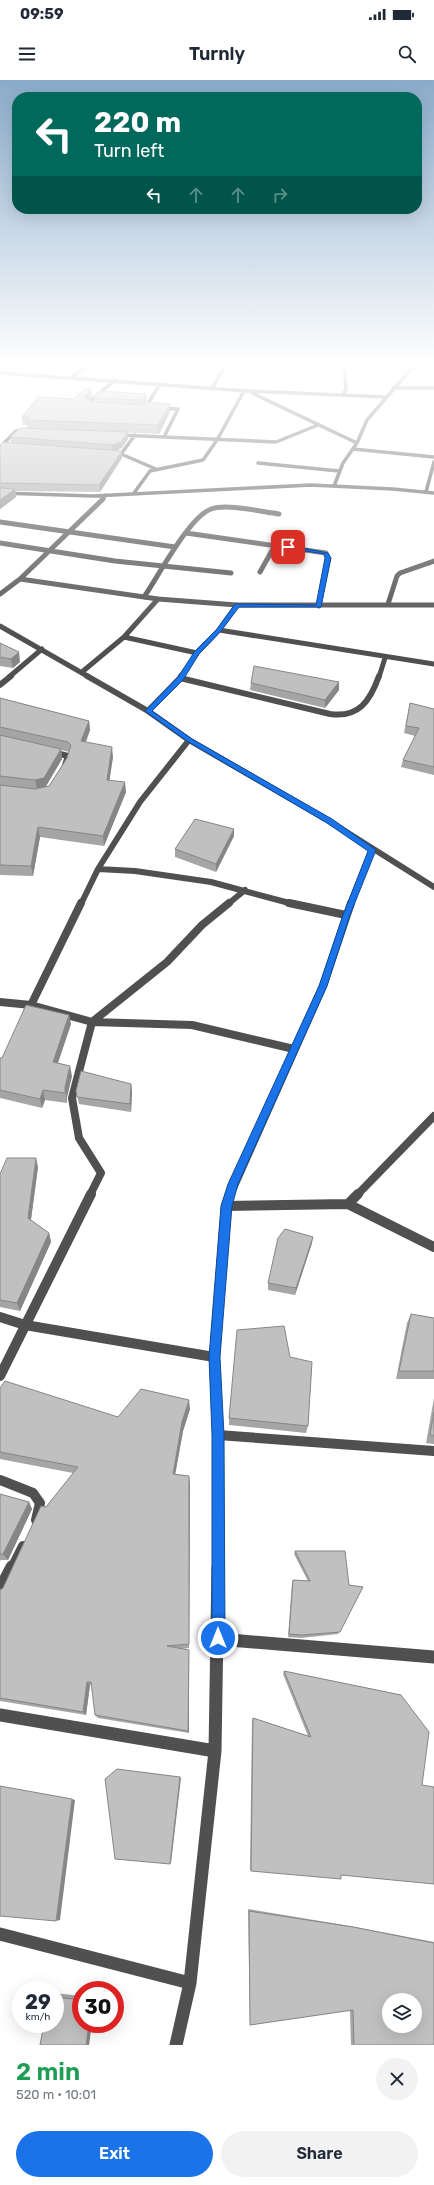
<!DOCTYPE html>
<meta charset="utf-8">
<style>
:root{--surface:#fff;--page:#f2f2f3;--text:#1f2937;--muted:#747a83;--accent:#1a73e8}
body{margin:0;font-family:Rubik,sans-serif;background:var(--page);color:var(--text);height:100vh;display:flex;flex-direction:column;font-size:15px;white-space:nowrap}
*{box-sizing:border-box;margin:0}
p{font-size:13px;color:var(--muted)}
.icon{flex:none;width:22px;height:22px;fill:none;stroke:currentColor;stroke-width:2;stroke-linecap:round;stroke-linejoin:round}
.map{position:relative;height:1965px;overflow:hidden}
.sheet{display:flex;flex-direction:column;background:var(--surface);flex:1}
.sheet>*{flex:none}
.guide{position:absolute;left:12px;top:12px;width:410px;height:122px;border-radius:16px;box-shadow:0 4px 16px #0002;background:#00695c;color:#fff;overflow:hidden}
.controls{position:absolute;left:382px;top:1913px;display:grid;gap:8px}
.controls a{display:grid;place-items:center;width:40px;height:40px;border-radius:50%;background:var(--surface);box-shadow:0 4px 16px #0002;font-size:20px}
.speed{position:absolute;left:12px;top:1901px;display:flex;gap:8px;font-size:20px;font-weight:700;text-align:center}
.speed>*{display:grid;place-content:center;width:52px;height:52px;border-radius:50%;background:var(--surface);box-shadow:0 4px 16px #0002;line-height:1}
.speed small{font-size:10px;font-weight:400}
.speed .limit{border:6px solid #d22;background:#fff;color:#111}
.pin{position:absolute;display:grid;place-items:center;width:34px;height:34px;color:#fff;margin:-17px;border-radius:8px;box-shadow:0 2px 6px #0006}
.me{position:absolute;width:44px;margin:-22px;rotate:0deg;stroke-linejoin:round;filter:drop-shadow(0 0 3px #0008)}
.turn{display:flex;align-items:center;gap:14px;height:84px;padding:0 16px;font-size:18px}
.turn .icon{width:52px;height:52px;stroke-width:2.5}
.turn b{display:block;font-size:28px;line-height:34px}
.lanes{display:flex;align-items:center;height:38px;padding:0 16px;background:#0003;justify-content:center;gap:20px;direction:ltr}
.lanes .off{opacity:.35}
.round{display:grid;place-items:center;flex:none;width:42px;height:42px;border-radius:21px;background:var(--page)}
.overview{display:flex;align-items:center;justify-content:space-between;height:68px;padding:0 16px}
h1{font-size:24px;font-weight:600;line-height:30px;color:#1e9e55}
.button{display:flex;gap:8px;margin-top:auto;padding:8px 16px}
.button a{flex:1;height:46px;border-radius:24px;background:var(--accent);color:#fff;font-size:16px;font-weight:600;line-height:46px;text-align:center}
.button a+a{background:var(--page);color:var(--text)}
.status{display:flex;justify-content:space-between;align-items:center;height:28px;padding:0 20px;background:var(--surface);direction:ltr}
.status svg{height:11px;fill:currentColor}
header{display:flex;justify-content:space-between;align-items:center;height:52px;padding:0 16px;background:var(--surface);font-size:18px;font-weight:600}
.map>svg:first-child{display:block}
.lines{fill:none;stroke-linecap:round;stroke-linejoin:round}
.street-far5{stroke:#505050;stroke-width:3.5}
.street-far4{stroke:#505050;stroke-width:5}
.street-far3{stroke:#505050;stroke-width:6}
.street-far2{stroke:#505050;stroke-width:8}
.street-far1{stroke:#505050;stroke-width:10}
.street{stroke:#505050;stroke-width:13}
.wall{fill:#a5a5a5;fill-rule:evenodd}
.shaded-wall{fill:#868686}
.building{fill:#c0c0c0;stroke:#868686;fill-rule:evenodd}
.route{fill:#1a73e8;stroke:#114b97}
</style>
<div class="status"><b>09:59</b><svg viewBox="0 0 49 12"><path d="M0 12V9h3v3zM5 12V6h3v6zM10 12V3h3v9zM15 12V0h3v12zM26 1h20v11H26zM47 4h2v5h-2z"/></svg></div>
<header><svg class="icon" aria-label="menu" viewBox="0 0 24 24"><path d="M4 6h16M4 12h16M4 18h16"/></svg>Turnly<svg class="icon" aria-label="search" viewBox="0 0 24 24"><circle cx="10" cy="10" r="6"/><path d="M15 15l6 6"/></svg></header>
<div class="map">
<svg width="434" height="1965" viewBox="0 0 434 1965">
<rect width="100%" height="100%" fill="#fff"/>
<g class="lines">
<path class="street-far5" d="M50 281 92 282
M0 293 248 311 386 317
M71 298 93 281
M212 308 228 281
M393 308H434
M252 313 357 363
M343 315 346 309 344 281
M95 327 88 325 89 322 115 300
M160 328 178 329 164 357 276 362 318 345
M144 330 160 304
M118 355 164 357
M0 367 16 351H27
M353 369 434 377
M121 374 156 389
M111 375 121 374 135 355
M258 383 339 391
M334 406 343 383 357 363 367 340 418 281
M426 412 434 382
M0 413 93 416 311 405 393 409 434 413
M134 413 150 391 203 380 217 360 244 311
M102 420 106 415"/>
<path class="street-far4" d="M0 442 175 467
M186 453 326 473 328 478 319 526
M0 463 115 481 231 493
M260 492 275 465
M20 499 103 419
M0 514 20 499 158 519 237 525H434
M144 517C158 497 189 437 211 429 227 423 262 432 279 434
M388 524 397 496 400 493 434 481
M0 546 89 597
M219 550 237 525
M124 557 197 573
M82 592 124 557 158 519
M9 597 42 569
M181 597 197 573 219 550 434 584
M379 597 385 578"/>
<path class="street-far3" d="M87 596 148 631 189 660 329 741 434 807
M180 598 181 596
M0 605 11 596
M148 631 180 598 330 634C359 638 370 621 379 596
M52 672 68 676 65 685
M98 789 140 722 189 660
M81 824 98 789 135 791 211 802 293 824
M228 824 245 810
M350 824 372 770"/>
<path class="street-far2" d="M229 823 202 845 167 882 92 942 192 945 294 969
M289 823 346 835
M0 922 31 925 81 823
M31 925 92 942 72 1018 79 1058 101 1093 90 1115
M230 1115 323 906 351 823
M357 1115 434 1036"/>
<path class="street-far1" d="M348 1124 434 1167
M226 1126 348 1124 358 1114
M0 1237 25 1245 214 1277
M0 1296 91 1114
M218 1355 434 1371
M0 1400 33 1413 40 1423 36 1440
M12 1488 23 1466
M218 1488V1355L214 1277 226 1126 230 1114"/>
<path class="street" d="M0 1510 12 1487
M218 1559 434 1577
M0 1635 215 1671
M0 1854 190 1903
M176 1965 190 1903 215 1671 218 1487"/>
</g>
<path class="wall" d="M92 317 89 320 92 322H94V318L147 320 144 325 170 324V332L159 354 27 348V345H23L22 337 74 319Z
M128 352V359L122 368 116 370 122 371V378L100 412 15 411 16 417 0 429V365L11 363 10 357Z
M0 563 20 582 13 588 0 586Z
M339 602V610L325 628 250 610 251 603Z
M0 618 89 641 90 650 86 662 113 677 109 701 126 712 104 766 40 757 33 796 0 795ZM61 670 69 672 67 678 49 706H46L62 679Z
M410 623 434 629V695L401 687 403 680 415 656 404 653Z
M234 756 216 792 175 777V769Z
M69 935 71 944 58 983 72 996 67 1017V1023L45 1020 42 1028 0 1018V978H2Z
M131 1004 132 1012 131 1032 79 1024 76 1011Z
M38 1087 31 1140 49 1153 51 1162 20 1231 0 1227V1094Z
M312 1163 295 1215 268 1210V1203Z
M411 1234 434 1238V1299H396L407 1243Z
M290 1277 308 1346 306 1353 229 1345V1338Z
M0 1308 118 1337 190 1329 183 1351 175 1394 190 1403 189 1568 182 1569 189 1570V1653L98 1638 95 1635 92 1605H90L86 1635 0 1621V1510L3 1508 46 1427 73 1393 0 1379Z
M434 1318V1364L426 1363Z
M0 1414 29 1422 32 1429 8 1480H1L0 1481Z
M295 1471 349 1505 363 1507 338 1554 301 1558 288 1557 292 1503 293 1500 308 1501 294 1474Z
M284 1591 401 1615 251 1791 250 1790 252 1640 253 1638 308 1656 283 1594Z
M248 1829 350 1846 434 1862V1965H351L350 1930 250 1945V1942Z
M55 1913 81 1916V1944H55Z"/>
<path class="shaded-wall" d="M91 309 92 317 85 325 84 317Z
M146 314 147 320 143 327V320Z
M170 324V332L159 354 158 345Z
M128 352V359L122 368 113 372 112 365Z
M122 371V378L100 412 99 405Z
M15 409 16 417 0 429V420Z
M19 572 20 582 13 588 11 579Z
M339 602V610L325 628V620Z
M89 641 90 650 82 671 81 661Z
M112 667 113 677 108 710 107 700Z
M61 669 62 679 45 708 37 709 35 700Z
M125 702 126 712 104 766 103 756Z
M38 747 40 757 33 796 31 786Z
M234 749V756L216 792V784Z
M69 935 71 944 55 991 53 982Z
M70 986 72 996 67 1017V1023L65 1007Z
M131 1004 132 1012 131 1032 130 1024Z
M43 1010 45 1020 42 1028 40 1019Z
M36 1078 38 1087 30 1146 28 1138Z
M49 1153 51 1162 20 1231 17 1223Z
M313 1157 312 1163 295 1215 296 1208Z
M189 1320 190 1329 183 1351 174 1401 173 1394 182 1342Z
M189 1396 190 1403 189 1568Z
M29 1422 32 1429 8 1480 3 1474Z
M189 1570V1653L188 1651Z
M87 1602 90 1605 86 1635 83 1632Z
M180 1697 181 1698 171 1783 170 1784Z
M72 1719 75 1720 60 1840 56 1841Z
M89 1944H92L89 1965H86Z"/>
<path class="building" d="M84 309H91L84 317 92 322 144 325 148 322 170 324 158 345 26 340 29 337H22L38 317 74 319Z
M100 311 146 314 143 320 94 318Z
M20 348 128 352 121 362 112 365 10 357Z
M3 362 122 371 99 405 0 403V365Z
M0 408 15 409 0 420Z
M0 563 19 572 11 579 0 577Z
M254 586 339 602 325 620 251 603Z
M0 618 89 641 81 661 112 667 107 700 125 702 103 756 38 747 31 786 0 785V705L35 709 49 706 67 678 71 665 68 662 0 647Z
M410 623 434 629V687L403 680 419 648 406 646Z
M0 655 61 669 44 698 35 700 0 696Z
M195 739 234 749 216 784 175 769Z
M26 925 69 935 53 982 70 986 65 1007V1013L43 1010 40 1019 0 1010V978H2Z
M81 991 131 1004 130 1024 77 1017 76 1011Z
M7 1078H36L28 1138 49 1153 17 1223 0 1220V1094Z
M285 1149 313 1157 296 1208 268 1203 278 1158Z
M411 1234 434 1238V1291H399Z
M284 1246 290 1277 312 1282 308 1346 229 1338 237 1250Z
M5 1301 118 1337 141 1309 189 1320 182 1342 173 1394 189 1396V1564L167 1566 189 1570 188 1651 95 1635 91 1602H87L83 1632 0 1618V1510L3 1508 41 1426 46 1427 78 1387 0 1372V1308Z
M434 1332V1356L430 1355Z
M0 1414 29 1422 3 1474H0Z
M295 1471H345L349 1505 363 1507 340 1552 302 1555 289 1554 293 1500 310 1501Z
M284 1591 401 1615 429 1652 422 1705 434 1707V1804L341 1795V1799L251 1791 253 1638 311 1657Z
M117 1689 180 1697 170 1784 115 1779 105 1699Z
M0 1706 72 1719 56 1841 0 1836Z
M249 1831 353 1847 434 1863V1965H354L353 1930 250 1945ZM389 1920H415V1946H389Z
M55 1917 81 1920V1944H89L86 1965H40L44 1944H55Z"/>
<linearGradient id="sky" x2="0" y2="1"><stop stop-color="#8aabca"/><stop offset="0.51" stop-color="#fff"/><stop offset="1" stop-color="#fff" stop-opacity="0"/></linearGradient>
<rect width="434" height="556" fill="url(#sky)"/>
<path class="route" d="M288 465 328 473 331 478 321 527H239L221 551 199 574 183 600 152 631 192 659 332 739 376 770 350 835 327 906 238 1104 232 1126 220 1277 224 1355 225 1558 223 1563 218 1565 214 1563 212 1558V1355L209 1277 221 1126 228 1104 319 906 343 835 368 771 327 743 187 661 145 631 178 597 195 571 217 549 235 524 316 525 325 478 324 474 287 468Z"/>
</svg>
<div class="controls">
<a><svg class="icon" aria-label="layers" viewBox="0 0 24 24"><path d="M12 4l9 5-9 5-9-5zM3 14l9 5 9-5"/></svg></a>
</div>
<div class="speed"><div>29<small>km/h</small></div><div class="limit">30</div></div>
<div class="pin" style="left:288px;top:467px;background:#d93025"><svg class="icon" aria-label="arrive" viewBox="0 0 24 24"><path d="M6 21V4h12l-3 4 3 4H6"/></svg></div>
<svg class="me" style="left:218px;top:1558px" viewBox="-20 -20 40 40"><circle r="17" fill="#1a73e8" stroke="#fff" stroke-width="3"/><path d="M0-11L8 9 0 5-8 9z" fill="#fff"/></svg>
<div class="guide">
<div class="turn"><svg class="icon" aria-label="left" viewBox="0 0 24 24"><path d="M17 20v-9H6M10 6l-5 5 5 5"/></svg><div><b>220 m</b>Turn left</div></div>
<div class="lanes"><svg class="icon" aria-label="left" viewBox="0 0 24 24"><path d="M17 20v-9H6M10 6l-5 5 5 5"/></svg><svg class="icon off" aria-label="ahead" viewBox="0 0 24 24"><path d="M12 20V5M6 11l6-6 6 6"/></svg><svg class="icon off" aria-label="ahead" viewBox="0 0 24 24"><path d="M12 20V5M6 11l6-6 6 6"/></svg><svg class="icon off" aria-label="right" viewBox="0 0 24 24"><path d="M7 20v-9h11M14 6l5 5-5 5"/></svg></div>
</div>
</div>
<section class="sheet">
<div class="overview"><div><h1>2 min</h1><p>520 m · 10:01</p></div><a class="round"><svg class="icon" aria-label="close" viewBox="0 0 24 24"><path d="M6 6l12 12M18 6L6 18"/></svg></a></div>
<div class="button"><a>Exit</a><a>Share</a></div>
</section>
